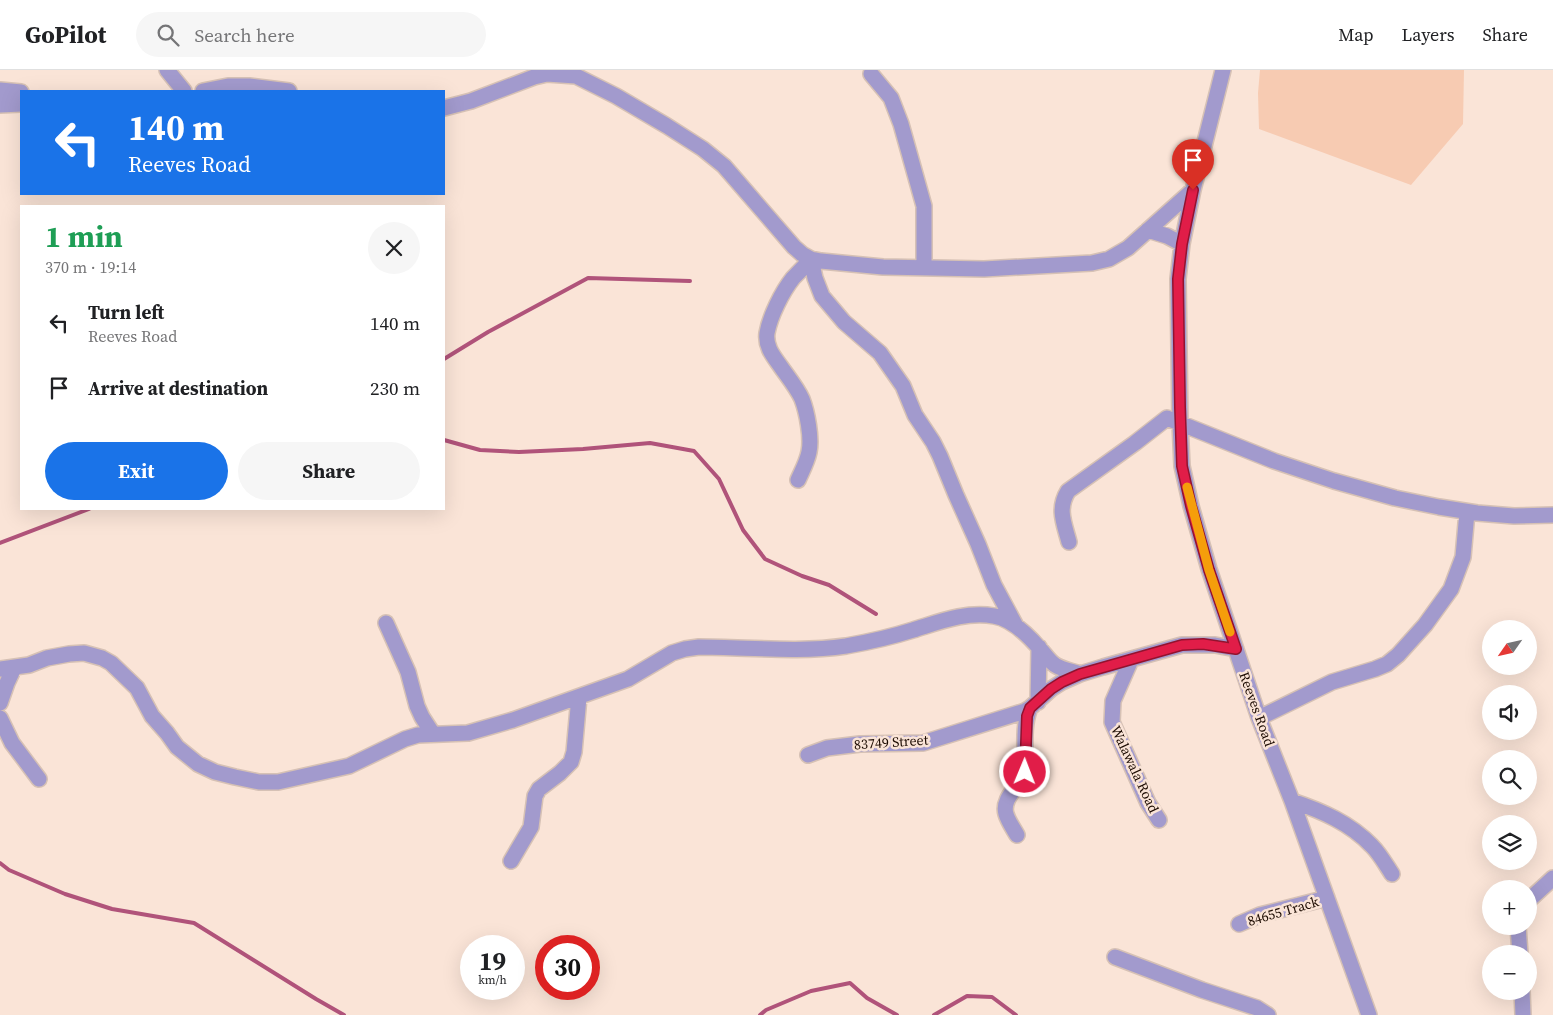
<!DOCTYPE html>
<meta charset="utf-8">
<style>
:root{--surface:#fff;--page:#f6f6f6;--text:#202124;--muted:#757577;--line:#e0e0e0;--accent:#1a73e8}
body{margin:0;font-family:"Source Serif 4",serif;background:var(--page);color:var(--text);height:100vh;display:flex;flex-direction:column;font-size:19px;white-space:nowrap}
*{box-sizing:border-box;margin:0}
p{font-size:16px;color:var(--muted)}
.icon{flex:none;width:28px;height:28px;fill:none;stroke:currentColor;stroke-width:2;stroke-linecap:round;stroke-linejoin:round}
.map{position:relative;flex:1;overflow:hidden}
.sheet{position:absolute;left:20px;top:135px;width:425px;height:305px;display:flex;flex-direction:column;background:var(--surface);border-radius:0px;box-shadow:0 5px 20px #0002}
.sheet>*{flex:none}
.top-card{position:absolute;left:20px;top:20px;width:425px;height:105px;border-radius:0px;box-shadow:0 5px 20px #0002;background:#1a73e8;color:#fff;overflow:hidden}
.needle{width:32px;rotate:236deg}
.buttons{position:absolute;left:1482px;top:550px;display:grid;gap:10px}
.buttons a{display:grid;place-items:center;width:55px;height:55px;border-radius:50%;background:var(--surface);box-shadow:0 5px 20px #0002;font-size:25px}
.speed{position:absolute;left:460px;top:865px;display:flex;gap:10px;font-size:25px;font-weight:700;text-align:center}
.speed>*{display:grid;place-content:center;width:65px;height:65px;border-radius:50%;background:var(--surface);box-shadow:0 5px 20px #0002;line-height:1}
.speed small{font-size:12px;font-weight:400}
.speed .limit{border:8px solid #d22;background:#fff;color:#111}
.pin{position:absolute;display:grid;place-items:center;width:42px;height:42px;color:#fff;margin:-51px -21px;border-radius:50% 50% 50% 0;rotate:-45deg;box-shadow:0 0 5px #0007}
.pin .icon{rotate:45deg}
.me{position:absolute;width:55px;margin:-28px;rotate:1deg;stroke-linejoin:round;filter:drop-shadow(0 0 4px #0008)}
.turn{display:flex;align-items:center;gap:18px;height:105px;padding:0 25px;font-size:22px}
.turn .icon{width:65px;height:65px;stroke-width:2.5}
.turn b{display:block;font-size:35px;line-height:42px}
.round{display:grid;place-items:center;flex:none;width:52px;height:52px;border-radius:26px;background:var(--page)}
.summary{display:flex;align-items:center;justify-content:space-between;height:85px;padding:0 25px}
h1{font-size:30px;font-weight:700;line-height:38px;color:#1e9e55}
.cta{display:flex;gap:10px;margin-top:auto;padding:10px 25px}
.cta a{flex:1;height:58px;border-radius:30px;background:var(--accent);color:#fff;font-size:20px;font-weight:700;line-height:58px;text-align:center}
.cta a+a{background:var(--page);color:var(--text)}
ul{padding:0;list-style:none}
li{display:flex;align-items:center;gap:15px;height:65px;padding:0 25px}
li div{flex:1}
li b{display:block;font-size:19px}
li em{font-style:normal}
header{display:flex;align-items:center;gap:30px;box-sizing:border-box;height:70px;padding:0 25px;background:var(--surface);border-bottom:1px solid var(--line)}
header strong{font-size:24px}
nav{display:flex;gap:28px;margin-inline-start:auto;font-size:18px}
.search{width:350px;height:45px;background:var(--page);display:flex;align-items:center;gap:12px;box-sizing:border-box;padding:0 18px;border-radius:28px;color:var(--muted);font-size:19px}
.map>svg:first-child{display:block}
.green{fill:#f7cbb2}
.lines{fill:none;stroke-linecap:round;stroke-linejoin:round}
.stream{stroke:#b0537a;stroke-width:4}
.minor-casing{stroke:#d6c1b5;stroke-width:18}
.minor{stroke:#a29acd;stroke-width:15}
.route-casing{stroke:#92132f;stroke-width:12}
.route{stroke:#e11d48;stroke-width:9}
.slow{stroke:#f59e0b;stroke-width:9}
.labels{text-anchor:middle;stroke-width:5;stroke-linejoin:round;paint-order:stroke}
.street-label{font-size:14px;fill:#1c0b02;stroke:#fae4d7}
</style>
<header>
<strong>GoPilot</strong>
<div class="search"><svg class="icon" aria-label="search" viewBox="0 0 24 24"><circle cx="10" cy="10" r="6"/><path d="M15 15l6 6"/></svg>Search here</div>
<nav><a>Map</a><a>Layers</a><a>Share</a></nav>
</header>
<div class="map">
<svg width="1553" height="945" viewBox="0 0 1553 945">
<rect width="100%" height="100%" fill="#fae4d7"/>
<path class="green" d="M1260 0H1464L1463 54 1411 115 1259 59 1258 23Z"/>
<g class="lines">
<path class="stream" d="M444 289 488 262 588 208 690 211
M444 370 480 380 519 382 583 379 650 373 694 381 719 409 743 460 765 489 802 506 829 515 876 544
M0 473 89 439
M0 793 9 800 65 824 112 839 194 853 316 929 344 945
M760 945 766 940 811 921 850 913 867 928 897 945
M934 945 967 926 992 927 1016 945"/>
<g class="minor-casing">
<path id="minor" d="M167 0 184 21
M1223 0 1193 120 1182 174 1178 209 1180 353 1182 396 1191 436 1209 499 1259 648 1292 731 1369 945
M871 4 891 28 901 54 924 136V197
M0 20 21 22
M203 21 228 16H249L289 21
M0 35 21 34
M444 38 471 31 534 7 547 4 576 6 616 26 667 56 703 79 724 96 794 177 802 184 811 189 821 191 883 197 984 199 1092 193 1109 189 1128 178 1193 120
M1148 160 1167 166 1182 174
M811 189 815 208 822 226 844 252 880 283 903 316 915 345 933 372 940 386 956 425 978 474 994 515 1016 556
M798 410C802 401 807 392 809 382 812 368 807 342 802 329 797 318 788 307 781 297 774 287 765 277 767 263 770 246 782 222 793 208 799 202 805 196 811 189
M1069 472C1064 453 1057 439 1068 421L1135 373 1167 348 1274 391 1334 411 1395 428 1439 437 1477 443 1514 446 1553 445
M386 553 408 602 417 636 422 647 433 664
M1131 590 1113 631 1112 652 1148 733 1159 750
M0 599 29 595 47 588 69 584 84 583 102 588 111 593 137 618 152 646 167 663 177 677 198 694 215 702 235 707 259 712H278L349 696 405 669 418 665 468 663 513 650 628 609 672 583 685 579 699 577C747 577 798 583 846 576 869 572 891 567 913 560 939 552 966 541 994 546 1012 549 1028 565 1040 579 1045 584 1049 591 1055 595 1063 600 1072 601 1080 604
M1038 632 1039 577
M0 633 7 613 14 598
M0 648 12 673 39 709
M1259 648 1332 612 1375 599 1387 594 1398 585 1425 555 1451 519 1463 487 1467 442
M808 685 827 678 860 674 923 673 1025 641 1030 638 1051 619 1062 612 1080 604 1103 597 1182 575H1215L1236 579
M1292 731C1322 741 1350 753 1372 776 1380 784 1386 795 1392 804
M1017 765C1013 758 1008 751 1006 744 1001 728 1021 715 1025 702 1026 681 1022 657 1030 638
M511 791 531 757 535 726 539 719 560 703 571 692 574 682 579 627
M1529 830 1553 808
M1239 854 1260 845 1327 828
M1518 856 1520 884
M1115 887 1202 920 1257 938 1268 945
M1522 921 1523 945"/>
</g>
<use href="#minor" class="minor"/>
</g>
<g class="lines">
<g class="route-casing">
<path id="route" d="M1025 702 1027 646 1030 638 1051 619 1062 612 1080 604 1182 575 1203 574 1236 579 1209 500 1191 436 1182 396 1180 337 1178 209 1182 174 1193 120"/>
</g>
<use href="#route" class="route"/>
<path class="slow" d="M1187 417 1209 500 1230 562"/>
</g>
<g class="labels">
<g class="street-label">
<text transform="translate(1257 639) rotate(70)" y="5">Reeves Road</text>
<text transform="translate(891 672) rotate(-4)" y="5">83749 Street</text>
<text transform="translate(1135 699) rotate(65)" y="5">Walawala Road</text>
<text transform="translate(1283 841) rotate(-16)" y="5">84655 Track</text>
</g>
</g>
</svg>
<div class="buttons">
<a><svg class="needle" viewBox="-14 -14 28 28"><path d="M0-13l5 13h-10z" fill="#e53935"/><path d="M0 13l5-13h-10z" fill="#757577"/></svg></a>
<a><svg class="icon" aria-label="sound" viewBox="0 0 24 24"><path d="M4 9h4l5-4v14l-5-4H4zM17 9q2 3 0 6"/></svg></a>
<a><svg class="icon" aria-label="search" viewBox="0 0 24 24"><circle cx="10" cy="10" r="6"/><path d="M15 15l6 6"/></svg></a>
<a><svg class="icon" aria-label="layers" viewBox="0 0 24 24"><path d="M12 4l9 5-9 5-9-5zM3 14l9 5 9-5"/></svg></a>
<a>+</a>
<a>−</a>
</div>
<div class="speed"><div>19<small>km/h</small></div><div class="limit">30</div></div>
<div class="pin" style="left:1193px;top:120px;background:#d93025"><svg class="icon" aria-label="arrive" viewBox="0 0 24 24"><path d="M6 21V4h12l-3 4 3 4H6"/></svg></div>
<svg class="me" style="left:1025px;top:702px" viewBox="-20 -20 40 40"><circle r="17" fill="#e11d48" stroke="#fff" stroke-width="3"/><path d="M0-11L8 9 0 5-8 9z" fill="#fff"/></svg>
<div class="top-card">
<div class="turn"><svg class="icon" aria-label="left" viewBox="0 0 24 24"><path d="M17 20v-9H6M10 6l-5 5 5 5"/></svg><div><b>140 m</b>Reeves Road</div></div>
</div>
<section class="sheet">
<div class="summary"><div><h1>1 min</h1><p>370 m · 19:14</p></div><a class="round"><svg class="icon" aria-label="close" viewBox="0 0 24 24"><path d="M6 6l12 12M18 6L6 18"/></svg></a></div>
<ul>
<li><svg class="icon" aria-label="left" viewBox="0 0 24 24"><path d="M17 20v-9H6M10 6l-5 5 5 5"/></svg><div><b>Turn left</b><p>Reeves Road</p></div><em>140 m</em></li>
<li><svg class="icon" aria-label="arrive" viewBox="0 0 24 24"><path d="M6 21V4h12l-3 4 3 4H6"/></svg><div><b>Arrive at destination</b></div><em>230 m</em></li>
</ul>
<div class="cta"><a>Exit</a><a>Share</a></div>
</section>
</div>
